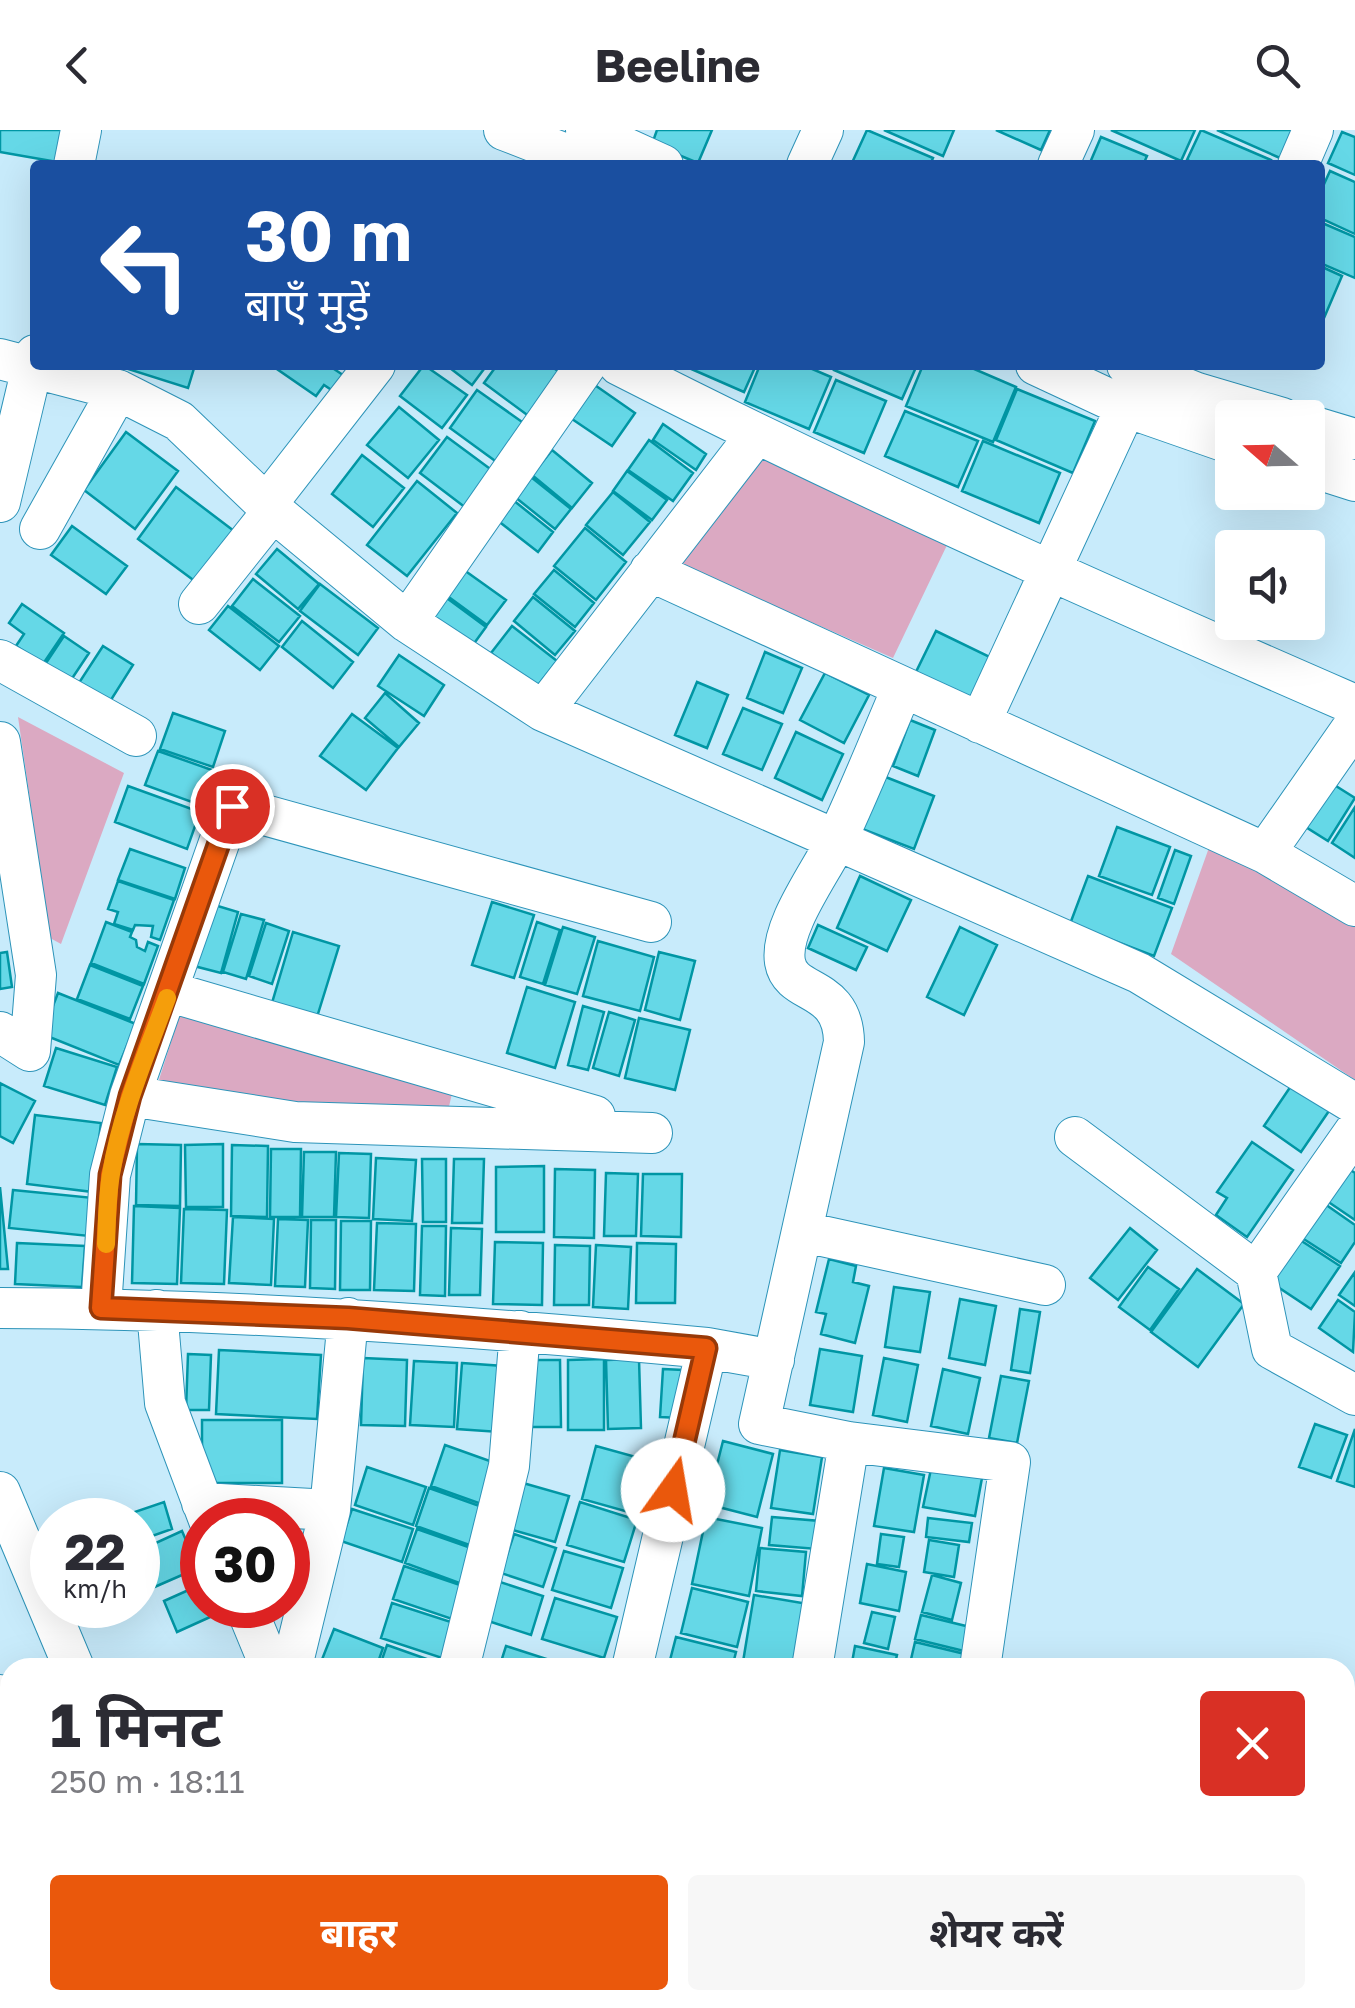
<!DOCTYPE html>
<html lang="hi">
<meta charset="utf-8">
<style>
:root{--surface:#fff;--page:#f7f7f7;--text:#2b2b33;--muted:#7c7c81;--accent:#ea580c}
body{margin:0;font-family:"Golos Text","Noto Sans Devanagari",sans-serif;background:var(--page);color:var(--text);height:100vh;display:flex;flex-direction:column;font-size:38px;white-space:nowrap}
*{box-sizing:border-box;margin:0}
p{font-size:32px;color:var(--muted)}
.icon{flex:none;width:55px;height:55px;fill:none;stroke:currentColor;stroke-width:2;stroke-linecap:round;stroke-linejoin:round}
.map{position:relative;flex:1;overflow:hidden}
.drawer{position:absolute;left:0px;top:1528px;width:1355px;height:352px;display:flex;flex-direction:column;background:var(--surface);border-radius:30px 30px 0 0;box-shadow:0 10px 40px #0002}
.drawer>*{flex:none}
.top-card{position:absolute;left:30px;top:30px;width:1295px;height:210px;border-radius:10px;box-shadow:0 10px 40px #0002;background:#1a4fa0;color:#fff;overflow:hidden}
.needle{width:65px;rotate:290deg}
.fabs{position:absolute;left:1215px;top:270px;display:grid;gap:20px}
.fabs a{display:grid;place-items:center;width:110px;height:110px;border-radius:10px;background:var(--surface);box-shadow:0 10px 40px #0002;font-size:50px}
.speed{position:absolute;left:30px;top:1368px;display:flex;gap:20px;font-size:50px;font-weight:700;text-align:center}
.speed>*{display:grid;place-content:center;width:130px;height:130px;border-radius:50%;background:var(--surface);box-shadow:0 10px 40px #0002;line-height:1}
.speed small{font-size:25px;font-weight:400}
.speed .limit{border:15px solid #d22;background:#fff;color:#111}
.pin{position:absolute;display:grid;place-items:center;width:85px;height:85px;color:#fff;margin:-42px;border:5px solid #fff;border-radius:50%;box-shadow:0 2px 10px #0007}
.me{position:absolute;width:110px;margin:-55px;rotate:13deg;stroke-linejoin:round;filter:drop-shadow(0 0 8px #0008)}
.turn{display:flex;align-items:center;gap:35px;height:210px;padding:0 50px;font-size:45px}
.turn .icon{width:130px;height:130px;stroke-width:2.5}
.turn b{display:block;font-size:70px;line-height:85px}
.round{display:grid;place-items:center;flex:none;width:105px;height:105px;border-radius:10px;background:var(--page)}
.headline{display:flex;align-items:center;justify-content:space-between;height:170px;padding:0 50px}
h1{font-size:60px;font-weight:700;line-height:75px}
.button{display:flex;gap:20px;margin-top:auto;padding:20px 50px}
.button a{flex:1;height:115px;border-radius:10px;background:var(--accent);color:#fff;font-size:40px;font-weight:700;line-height:115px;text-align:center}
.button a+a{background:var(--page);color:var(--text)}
header{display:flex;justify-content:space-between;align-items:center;height:130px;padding:0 50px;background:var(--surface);font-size:45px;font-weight:700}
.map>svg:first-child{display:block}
.green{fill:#dba9c2}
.building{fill:#65d8e7;stroke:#0096a4;stroke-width:2.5}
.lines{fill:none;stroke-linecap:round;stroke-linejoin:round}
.minor-casing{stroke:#2d94b9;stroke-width:42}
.minor{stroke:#fff;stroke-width:40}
.route-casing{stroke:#983908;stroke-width:25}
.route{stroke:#ea580c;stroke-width:18}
.slow{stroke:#f59e0b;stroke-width:18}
</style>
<header><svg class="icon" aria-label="back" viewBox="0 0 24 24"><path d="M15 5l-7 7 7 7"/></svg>Beeline<svg class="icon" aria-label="search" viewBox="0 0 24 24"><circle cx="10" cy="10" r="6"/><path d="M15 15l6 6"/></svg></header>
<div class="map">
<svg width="1355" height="1878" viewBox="0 0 1355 1878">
<rect width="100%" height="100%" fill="#c8ebfb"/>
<path class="green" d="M754 325 948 413 893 528 679 434Z
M18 587 124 643 61 814 50 808Z
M1211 712 1355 791V950L1171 824Z
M181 881 454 955 447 985 156 959Z"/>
<path class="building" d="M0 0H69L63 33 0 22Z
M657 0H712L698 33 652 14Z
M867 0 933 28 930 35H851Z
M884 0H954L943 26Z
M996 0H1050L1041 20Z
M1111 0H1195L1181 31Z
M1201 0 1271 30 1269 35H1198L1187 30Z
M1217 0H1293L1280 28Z
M1342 2 1355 7V45L1328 33Z
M1101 7 1147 26 1143 35H1089Z
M1330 41 1355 52V104L1320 88V63Z
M1320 92 1355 107V148L1320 133Z
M1320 136 1342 146 1324 188 1320 186Z
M129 235H195L188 258 128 239Z
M276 235H328L349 249 339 265 324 255 316 266 274 237Z
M424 235 467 265 442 298 400 266Z
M446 235H487L472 255Z
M497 235H549L561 243 530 287 484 253Z
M690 235H756L744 262 689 238Z
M760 235H803L831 247 809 299 745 272Z
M836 235H917L902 269 834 240Z
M923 235H965L1016 257 993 312 906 276Z
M836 250 886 271 864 323 814 302Z
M589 251 635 283 612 316 566 285Z
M1017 259 1095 291 1073 343 996 310Z
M477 260 525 294 498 333 450 298Z
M399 277 439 310 408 348 367 315Z
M905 281 978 311 958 357 885 326Z
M663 294 706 324 696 340 653 310Z
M126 302 178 341 135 399 84 360Z
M447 307 493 341 466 378 420 343Z
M649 310 693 343 673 371 628 340Z
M983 311 1060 343 1039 393 962 361Z
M552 320 592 353 572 378 532 345Z
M362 325 404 358 373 397 332 364Z
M627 341 667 370 652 390 613 361Z
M531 347 571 379 555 399 515 367Z
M417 351 457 383 407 446 367 415Z
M176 357 234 401 196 452 138 409Z
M613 362 650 392 623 425 586 395Z
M513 370 553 402 538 422 497 390Z
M72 396 127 436 106 464 51 425Z
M585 398 626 432 596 470 554 436Z
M277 419 319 454 298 479 256 444Z
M464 440 506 470 487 495 446 465Z
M554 440 594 473 575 497 534 464Z
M253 449 300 486 279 512 232 476Z
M320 454 378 498 358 525 300 481Z
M444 466 486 497 470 519 428 489Z
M533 467 575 501 555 525 514 491Z
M22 474 64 503 43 534 16 516 24 504 9 493Z
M228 476 279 516 260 540 209 500Z
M302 491 353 532 333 558 282 517Z
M512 496 557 531 536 558 491 523Z
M936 501 994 529 973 572 915 544Z
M64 506 89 523 69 553 44 536Z
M103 516 133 535 104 581 73 562Z
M765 522 802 538 783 583 747 568Z
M399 525 444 555 424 586 378 556Z
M825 543 869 565 844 613 800 590Z
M697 552 728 565 707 618 675 605Z
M385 563 419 593 399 617 365 588Z
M743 578 782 594 762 640 723 624Z
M173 583 225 601 213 637 160 619Z
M352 584 398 618 366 660 320 626Z
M910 590 935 600 918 646 893 636Z
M796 602 843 624 822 670 775 648Z
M158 621 212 640 200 675 145 655Z
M878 644 934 666 914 719 857 697Z
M1328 651 1355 668 1328 711 1301 694Z
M128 656 200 682 187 719 115 692Z
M1355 677V728L1332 713Z
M1117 697 1170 717 1152 765 1099 746Z
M130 719 185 738 175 769 118 750Z
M1175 720 1191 726 1174 774 1158 768Z
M860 746 911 770 887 821 837 798Z
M1088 746 1172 778 1154 826 1070 794Z
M118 751 174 770 160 810 151 807 153 796 135 795 133 800 114 794 118 782 108 779Z
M492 772 534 785 514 848 472 835Z
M211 774 238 782 221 843 194 836Z
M241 784 264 790 246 849 223 842Z
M106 792 132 802 130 807 136 810 137 817 145 821 148 812 158 816 144 854 91 833Z
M537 792 560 800 543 854 520 847Z
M266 793 289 801 272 854 249 846Z
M818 795 867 817 856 840 808 818Z
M563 797 595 807 577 864 545 855Z
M960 797 997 815 964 885 927 867Z
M293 802 339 816 317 887 272 873Z
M598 811 654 827 640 881 583 866Z
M7 822 12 857 0 859V823Z
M659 822 695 831 680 890 645 880Z
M90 835 143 856 130 889 77 869Z
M527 857 575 872 555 938 507 923Z
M58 863 136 894 119 935 42 904Z
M583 876 604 882 588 940 568 935Z
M609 882 635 890 619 946 593 938Z
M639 888 690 900 675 960 625 948Z
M56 918 117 937 105 975 44 956Z
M1295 950 1333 975 1301 1022 1264 996Z
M0 953 35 971 13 1013 0 1006Z
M35 985 101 993 93 1062 27 1054Z
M1252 1012 1293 1040 1247 1107 1216 1085 1227 1068 1217 1062Z
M137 1014 181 1015 180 1076 136 1075Z
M223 1014V1077H186L185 1015Z
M232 1015 268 1016 267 1087 231 1086Z
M271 1019H301L300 1087H270Z
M304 1022H336L334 1087H302Z
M339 1023 371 1024 369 1088 336 1087Z
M376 1028 416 1030 412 1091 373 1089Z
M422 1029H446V1092H423Z
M454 1029H484L482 1093H452Z
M544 1036V1102H496V1037Z
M1346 1037 1355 1043V1090L1324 1069Z
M555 1039 595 1040 594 1108 554 1107Z
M606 1043 638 1044 636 1106H604Z
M643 1044H682L681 1107 641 1106Z
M0 1057 8 1139H0Z
M13 1060 94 1068 89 1106 9 1098Z
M1322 1072 1355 1095V1112L1341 1133 1299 1106Z
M134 1076 180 1078 177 1154 132 1153Z
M184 1079 227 1080 224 1154 181 1153Z
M233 1087 274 1089 271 1155 229 1153Z
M278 1089 308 1090 305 1157 275 1156Z
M311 1090H336L335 1159 310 1158Z
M341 1091H371L370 1160H340Z
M377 1093 416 1094 414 1161 374 1160Z
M422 1096H446L445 1166 420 1165Z
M451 1098 482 1099 480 1165H449Z
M1130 1098 1157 1120 1118 1170 1090 1148Z
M1297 1108 1340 1136 1311 1179 1269 1151Z
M495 1112 543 1113 542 1175 493 1174Z
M17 1113 85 1116 82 1157 15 1154Z
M637 1113 676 1114 675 1173H636Z
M555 1115 590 1116 589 1175H554Z
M596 1115 631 1117 628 1179 593 1177Z
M829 1129 856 1136 853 1152 869 1156 855 1213 821 1204 826 1184 816 1182Z
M1148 1137 1179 1159 1150 1200 1119 1177Z
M1197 1139 1244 1174 1198 1237 1151 1202Z
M1355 1142V1176L1339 1165Z
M894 1157 930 1162 920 1222 885 1217Z
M960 1169 996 1176 985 1235 949 1228Z
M1338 1170 1355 1182 1353 1222 1319 1198Z
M1020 1179 1040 1182 1030 1243 1011 1240Z
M820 1219 862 1226 853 1282 810 1275Z
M219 1220 321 1225 317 1289 216 1284Z
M188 1224 211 1225 209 1280H186Z
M363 1228 407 1230 405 1296 361 1295Z
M884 1228 918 1235 907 1292 873 1285Z
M604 1229V1300H568V1230Z
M639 1229 641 1298 608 1299 606 1230Z
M530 1230H560L561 1297H531Z
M414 1231 457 1233 454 1297 410 1295Z
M462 1233 503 1236 499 1302 457 1299Z
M663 1239 683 1240 681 1288 660 1287Z
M943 1239 980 1248 968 1304 931 1296Z
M1001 1246 1029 1251 1017 1313 989 1308Z
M202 1290H282V1353H202Z
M1315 1294 1347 1305 1331 1348 1299 1337Z
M1355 1299V1357L1337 1351Z
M723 1311 773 1324 757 1387 707 1374Z
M445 1315 501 1335 487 1376 431 1356Z
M596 1316 647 1330 632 1383 582 1369Z
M780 1320 822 1327 813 1384 771 1378Z
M367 1337 426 1357 413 1395 355 1375Z
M884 1338 924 1345 914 1402 874 1396Z
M931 1339 982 1348 975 1386 923 1377Z
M523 1353 569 1366 555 1412 509 1399Z
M429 1358 488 1379 475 1417 416 1396Z
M164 1372 172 1399 138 1411V1390H121L120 1387Z
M580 1372 637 1390 624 1432 567 1415Z
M352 1379 413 1399 402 1432 341 1411Z
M706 1387 762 1398 749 1466 692 1454Z
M772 1387 820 1391 817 1419 769 1415Z
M928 1388 972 1393 969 1412 926 1407Z
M417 1399 474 1419 462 1454 405 1433Z
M182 1401 198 1438 150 1459 138 1431V1421Z
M514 1404 556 1418 543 1457 501 1443Z
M881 1404 904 1407 899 1437 877 1434Z
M929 1410 959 1415 954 1447 924 1442Z
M760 1418 806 1422 802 1466 756 1461Z
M564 1421 623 1438 611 1478 552 1460Z
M867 1434 906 1442 899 1481 860 1473Z
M404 1436 463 1456 452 1489 393 1469Z
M932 1445 961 1453 952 1490 922 1482Z
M497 1451 543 1466 531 1505 485 1490Z
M202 1454V1475H216L219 1483 177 1502 164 1471Z
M692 1458 748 1472 737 1517 681 1503Z
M754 1465 808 1474 798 1538H742Z
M555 1468 617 1487 604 1528 542 1509Z
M392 1473 454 1493 442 1528 381 1508Z
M872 1482 895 1487 888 1519 864 1513Z
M921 1485 974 1498 968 1522 915 1509Z
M334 1499 383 1518 376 1538H337L321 1532Z
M676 1507 736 1522 732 1538H668Z
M915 1512 969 1525 966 1538H909Z
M387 1515 441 1534 440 1538H379Z
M506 1516 556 1532 554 1538H499Z
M855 1516 897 1525 894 1538H851Z
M572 1870H654L652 1878H570Z
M1029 1870H1065L1064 1878H1028Z
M1069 1870H1109L1108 1878H1068Z"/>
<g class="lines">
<g class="minor-casing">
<path id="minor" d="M504 0 594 35
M586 0 663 35
M74 35 81 0
M807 35 823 0
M1058 35 1074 0
M1298 35 1313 0
M0 229 118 260 179 291 273 381 407 492 543 581 1139 843 1355 974
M619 235C860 358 1107 467 1355 575
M1036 235 1126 277 1232 314
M1127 235 1197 263 1282 288
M1308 295 1355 309
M1308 336 1355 351
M0 372 35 225
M266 375 375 235
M40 399 118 260
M650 441 1265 723 1355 776
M199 474 273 381
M407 492 586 235
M0 530 136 606
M902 559C881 608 861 658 838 707 823 740 779 796 785 832 791 867 843 853 844 912L759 1294 849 1312 1010 1332 980 1538
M543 581 756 305
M980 593 1126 277
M0 612 36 845 30 921 0 902
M1265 723 1355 594
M170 862 595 986
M130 966 295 992 652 1003
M1075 1007 1256 1142 1272 1219 1355 1265
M804 1102 1045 1155
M1256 1142 1355 1001
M0 1178C236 1179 471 1196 707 1218L632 1538
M101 1178 110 1045 130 966 232 676 651 792
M157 1180 165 1273 209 1390
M707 1218 774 1230
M0 1362 74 1538
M202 1373 330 1380
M245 1475 271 1538
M283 1538 294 1528 330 1380 348 1188
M459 1538 509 1336 520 1201
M812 1538 849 1312
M0 1565 10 1567
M0 1699 10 1713
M0 1806 10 1792
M129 1870 133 1878
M279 1870 309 1878
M827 1870 875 1878
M371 1878 373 1870
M545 1878 547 1870
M665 1878 667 1870
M754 1878 756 1870"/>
</g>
<use href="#minor" class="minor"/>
</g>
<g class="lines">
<g class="route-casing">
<path id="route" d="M232 676 130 966 110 1045 101 1178 348 1188 706 1218 673 1360"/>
</g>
<use href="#route" class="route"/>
<path class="slow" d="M106 1114C107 1091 107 1067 111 1044 121 983 146 925 167 868"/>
</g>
</svg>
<div class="fabs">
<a><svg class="needle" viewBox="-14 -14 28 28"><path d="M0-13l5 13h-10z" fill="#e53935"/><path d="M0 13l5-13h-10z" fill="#7c7c81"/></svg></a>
<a><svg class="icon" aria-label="sound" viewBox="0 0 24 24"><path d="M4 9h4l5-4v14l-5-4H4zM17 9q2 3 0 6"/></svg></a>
</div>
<div class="speed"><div>22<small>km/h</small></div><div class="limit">30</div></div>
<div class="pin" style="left:232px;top:676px;background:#d93025"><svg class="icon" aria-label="arrive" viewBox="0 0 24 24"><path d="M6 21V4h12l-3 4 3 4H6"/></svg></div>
<svg class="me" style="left:673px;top:1360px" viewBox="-20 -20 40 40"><circle r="19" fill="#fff"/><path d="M0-13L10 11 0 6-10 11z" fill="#ea580c"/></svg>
<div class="top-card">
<div class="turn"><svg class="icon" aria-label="left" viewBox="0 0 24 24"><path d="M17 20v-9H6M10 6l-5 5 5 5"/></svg><div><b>30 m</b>बाएँ मुड़ें</div></div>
</div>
<section class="drawer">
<div class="headline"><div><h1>1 मिनट</h1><p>250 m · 18:11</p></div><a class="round" style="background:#d93025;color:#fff"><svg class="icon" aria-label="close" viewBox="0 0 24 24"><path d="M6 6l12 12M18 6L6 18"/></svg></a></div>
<div class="button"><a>बाहर</a><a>शेयर करें</a></div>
</section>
</div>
